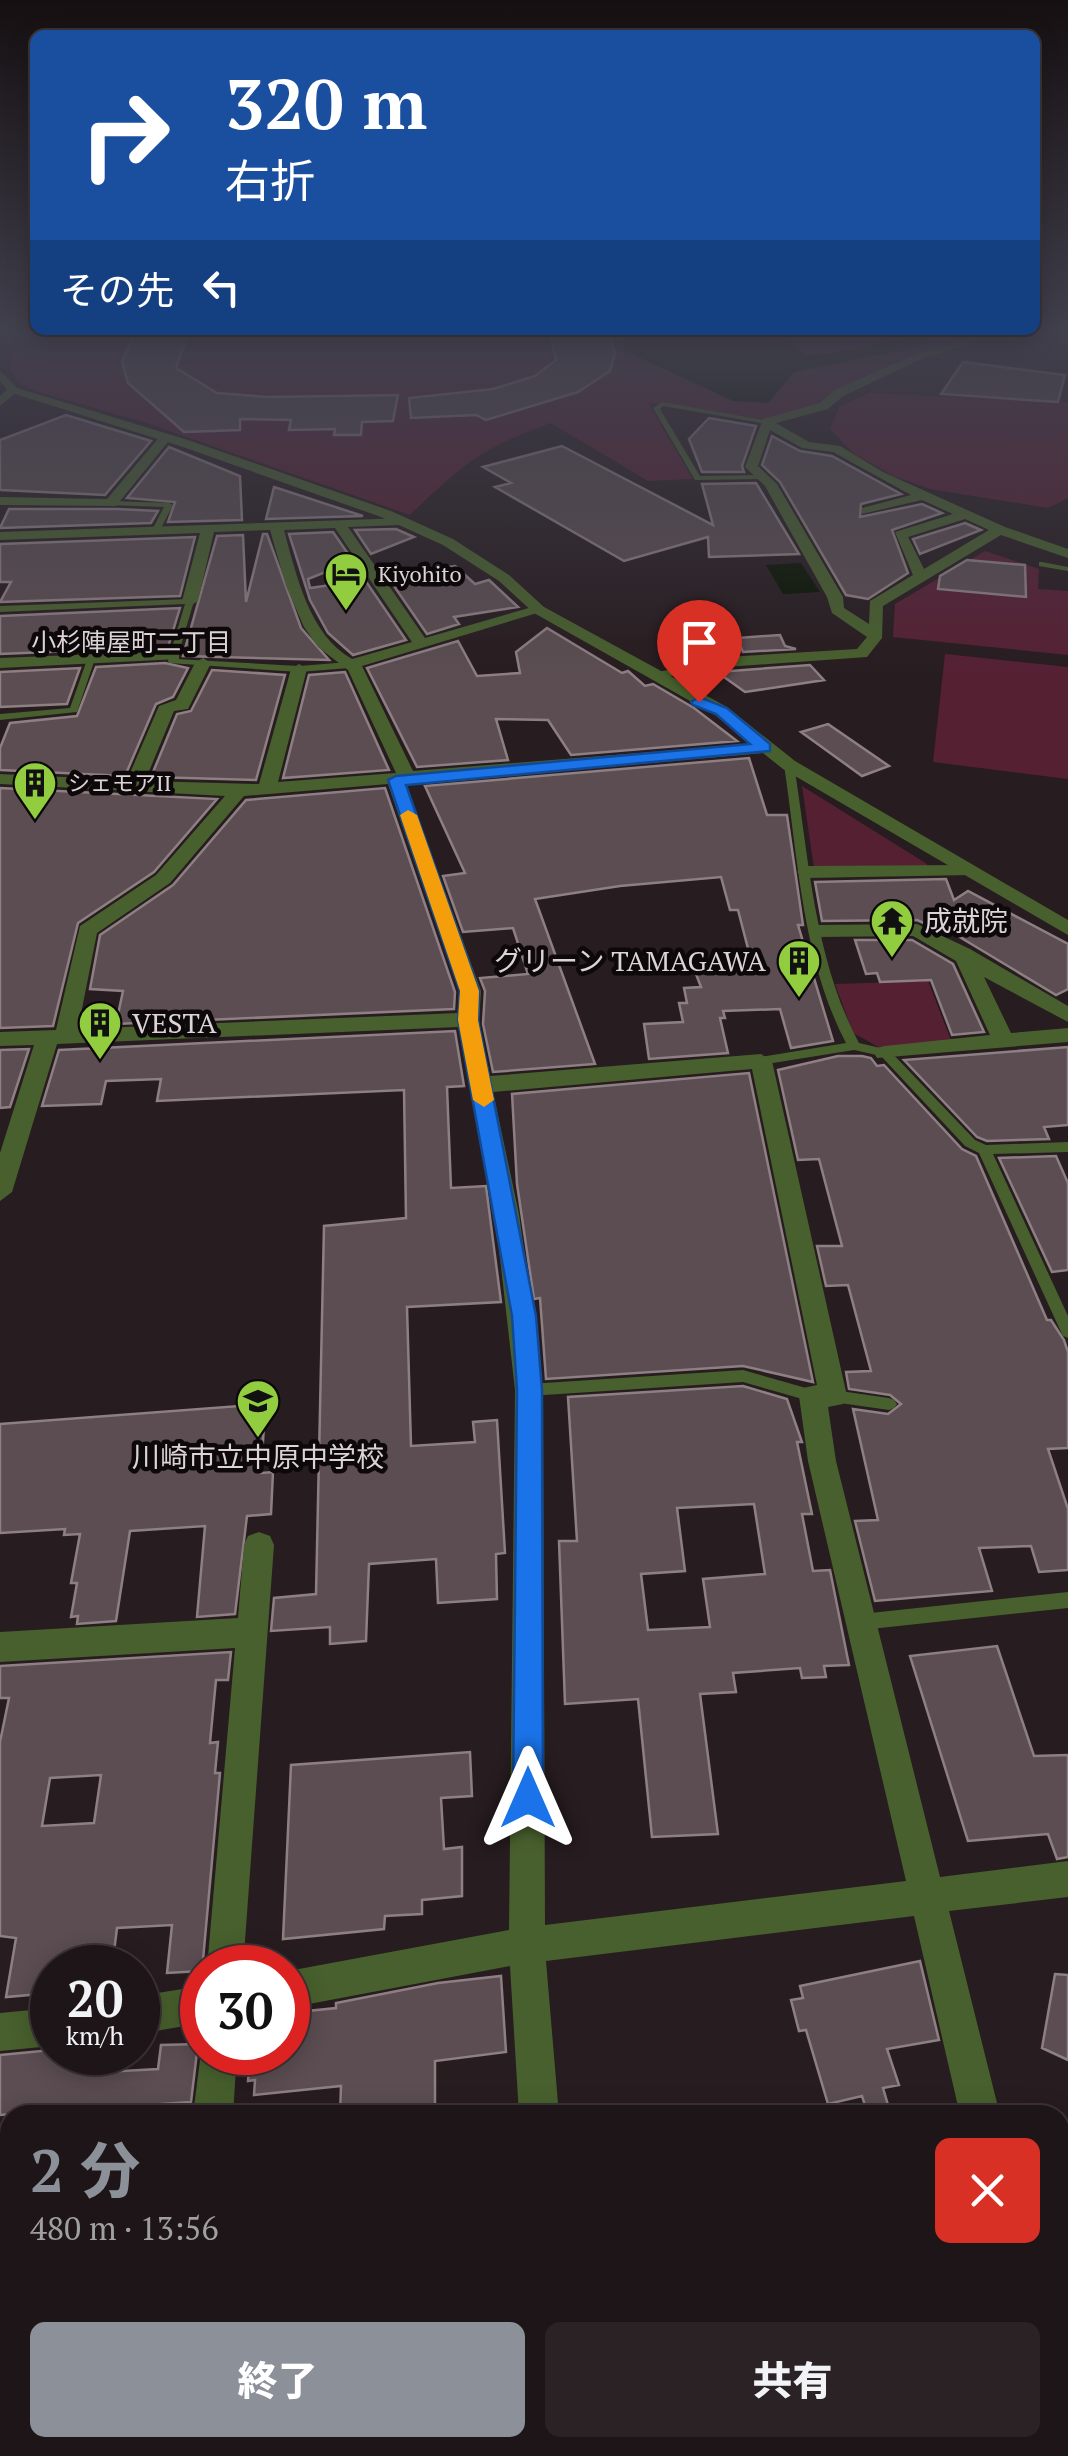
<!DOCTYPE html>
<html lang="ja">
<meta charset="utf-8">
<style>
:root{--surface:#1d1517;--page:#2a2224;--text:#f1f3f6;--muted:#a09fa1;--line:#3b3436;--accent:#8c9099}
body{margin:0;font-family:"PT Serif","Noto Sans JP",serif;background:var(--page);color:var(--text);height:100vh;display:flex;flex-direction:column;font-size:38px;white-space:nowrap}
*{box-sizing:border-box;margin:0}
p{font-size:32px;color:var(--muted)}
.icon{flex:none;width:55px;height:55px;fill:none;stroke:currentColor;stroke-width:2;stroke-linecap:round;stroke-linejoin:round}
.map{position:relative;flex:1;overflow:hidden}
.side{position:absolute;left:0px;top:2105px;width:1070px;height:352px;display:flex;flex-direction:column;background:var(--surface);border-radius:30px 30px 0 0;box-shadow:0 5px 25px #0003,0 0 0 2px var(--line)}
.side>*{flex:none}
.hud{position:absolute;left:30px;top:30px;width:1010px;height:305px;border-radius:15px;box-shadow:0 5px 25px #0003,0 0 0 2px var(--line);background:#1a4fa0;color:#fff;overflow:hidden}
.speed{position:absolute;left:30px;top:1945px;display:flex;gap:20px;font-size:50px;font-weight:700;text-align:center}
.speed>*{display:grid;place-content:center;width:130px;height:130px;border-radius:50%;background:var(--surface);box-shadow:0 5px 25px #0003,0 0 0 2px var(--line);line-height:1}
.speed small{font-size:25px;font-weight:400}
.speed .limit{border:15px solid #d22;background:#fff;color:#111}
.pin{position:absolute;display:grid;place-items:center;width:85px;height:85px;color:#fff;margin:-102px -42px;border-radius:50% 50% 50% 0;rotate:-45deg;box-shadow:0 0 10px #0007}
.pin .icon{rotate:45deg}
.me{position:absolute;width:110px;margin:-55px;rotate:0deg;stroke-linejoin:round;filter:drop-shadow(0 0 8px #0008)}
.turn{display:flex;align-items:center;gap:35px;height:210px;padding:0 30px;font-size:45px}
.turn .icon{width:130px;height:130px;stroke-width:2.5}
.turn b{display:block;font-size:70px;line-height:85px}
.then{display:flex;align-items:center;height:95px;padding:0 30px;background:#0003;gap:20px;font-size:38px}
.round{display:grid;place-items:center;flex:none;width:105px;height:105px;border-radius:15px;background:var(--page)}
.head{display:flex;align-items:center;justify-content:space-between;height:170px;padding:0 30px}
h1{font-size:60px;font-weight:800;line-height:75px;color:var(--accent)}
.action{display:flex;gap:20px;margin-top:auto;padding:20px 30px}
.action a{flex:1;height:115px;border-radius:15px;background:var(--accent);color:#fff;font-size:40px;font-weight:800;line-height:115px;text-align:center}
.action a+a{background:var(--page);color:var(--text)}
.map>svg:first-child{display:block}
.green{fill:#562033}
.forest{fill:#742041}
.water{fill:#091300}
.building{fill:#5b4d51;stroke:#8e7f83;stroke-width:2.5;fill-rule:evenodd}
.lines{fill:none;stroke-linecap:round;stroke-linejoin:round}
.service{fill:#48602d;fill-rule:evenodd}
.minor{fill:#48602d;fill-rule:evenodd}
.tertiary{fill:#48602d;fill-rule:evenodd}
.route{fill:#1a73e8;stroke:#114b97;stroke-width:2.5}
.slow{fill:#f59e0b}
.labels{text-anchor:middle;stroke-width:9;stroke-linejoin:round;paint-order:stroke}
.far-poi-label{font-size:22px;fill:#dbd3d5;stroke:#0d0809;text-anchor:start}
.far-neighbourhood-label{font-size:25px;fill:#dbd3d5;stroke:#0d0809}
.poi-label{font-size:28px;fill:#dbd3d5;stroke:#0d0809;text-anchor:start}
</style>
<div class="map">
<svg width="1068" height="2456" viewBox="0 0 1068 2456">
<rect width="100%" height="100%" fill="#271c1f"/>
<path class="green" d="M13 334H959L958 343 905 358 812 407 763 419 648 403 693 479 648 481 551 423C483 447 462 465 410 515L144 422 35 391 21 384 10 370Z
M869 393 1068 402V498L1048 508 930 489 893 476 853 453 830 429 839 407Z
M985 551 1039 569 1038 589 1068 591V655L893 637 895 604Z
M945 654 1068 667V779L933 762Z
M802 786 927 864 928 867 814 868Z
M928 981 952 1043 884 1050 853 1033 835 984Z"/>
<path class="forest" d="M783 334H906L907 336C891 346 824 361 806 354 799 351 787 338 783 334Z"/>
<path class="water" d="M619 334H783L803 353 813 355C856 352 898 334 935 334L913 348 794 372 768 403 733 401 625 351Z
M801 563 820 592 783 594 766 565Z"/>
<path class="building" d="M134 334H188L176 368 217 393 268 397 398 395 393 421 362 422 361 435H334L335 429 289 430 291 420 240 419V430L184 432 128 383 122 362Z
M550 334H610L615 354 610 371 578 392 486 420 476 415 411 418 409 398 493 389 535 376 556 360Z
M963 362 1065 375 1058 402 941 394Z
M66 415 151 441 105 495 0 490V440Z
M709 418 756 426 742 466 744 472H702L689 439Z
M772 436 800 451 832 456 901 494 861 504 860 517 922 504 942 513 892 530 908 573 868 599 846 595 780 482 762 465Z
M562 446 713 525 702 484 756 483 799 554 709 557 708 537 624 561 495 487 511 483 483 467Z
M169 447 240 476 242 520 168 522 175 502 127 498Z
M274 487 363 516 266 519Z
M9 509H117L158 511 151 523 0 528Z
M965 523 981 530 920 554 913 539Z
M396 529 414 537 371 554 355 530Z
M333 532 353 561 308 579 310 588 365 580 406 640 353 655 328 633 310 600 289 534Z
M263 534H267L301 628 329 660 183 656 217 536 243 535 246 602Z
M195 537 180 596 0 602 11 582H0V544Z
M967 560 1025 565 1026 597 938 589 940 576Z
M455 566 475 584 489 580 518 607 454 617 459 624 427 634 387 576Z
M180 608 168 647 0 654V616Z
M547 628 622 673 628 671 645 686 653 684 694 708 737 741 571 755 548 720 496 719 508 760 417 767 367 668 458 641 477 676 520 673 516 652Z
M780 635 785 646 796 649 743 652 737 638Z
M165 663 188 668 173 697 156 704 125 776 0 770V748L10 723 77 716 96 667Z
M810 665 824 680 745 692 717 672Z
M80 668 67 704 0 707V672Z
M212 670 285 675 256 780 151 777 177 714 191 711Z
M345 672 389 770 283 778 309 675Z
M828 724 889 766 862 776 801 732Z
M749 758 767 815H787L803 925H798L833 1041 791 1048 780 1009 723 1011 725 1018H720L728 1053 649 1059 644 1024 683 1022 679 1003H687L684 988 701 987 696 974 753 968 738 910H730L721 877 620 886 535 899 595 1064 493 1072 483 1024 485 991 480 978 528 974 513 928 463 932 443 876 465 873 425 786Z
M0 788 217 799 154 872 78 923 53 1026 0 1028Z
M385 788 455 992 454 1009 116 1024 123 991 90 989 100 935 173 885 246 800Z
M946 879 954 900 968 891 1068 944V989L1056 995 943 927 946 933 917 920 822 921 815 882Z
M855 940H912L953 964 984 1032 952 1035 931 980 880 982 877 973 866 974Z
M455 1031 464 1086 447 1087 451 1188 486 1186 501 1302 407 1307 411 1446 475 1442 473 1422 497 1420 505 1553 496 1554 497 1599 438 1603 436 1559 369 1564 366 1641 330 1644V1627L271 1631 274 1598 316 1594 324 1226 406 1218 404 1090 157 1101 161 1079 106 1081 101 1104 42 1106 59 1050Z
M1068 1047V1125L1044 1127 1049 1139 987 1141 977 1137 904 1060Z
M29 1049 10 1107 0 1108V1050Z
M838 1056H862L871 1058 877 1066 884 1065 962 1149 976 1156 1047 1320H1051L1064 1340 1068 1352V1448L1048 1449 1068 1509V1570L1039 1572 1031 1546 979 1548 992 1591 875 1601 855 1521 878 1520 853 1409 888 1414 901 1404 890 1395 849 1389 846 1372 871 1371 848 1285 826 1286 817 1246H842L819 1159 798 1160 778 1070Z
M749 1073 813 1382 743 1366 546 1379 540 1298 534 1299 517 1184 512 1094Z
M1056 1156 1068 1183V1270L1052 1272 999 1158Z
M743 1386 787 1399 802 1442H797L812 1514H802L813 1571 830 1570 849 1665 824 1666 826 1677 802 1678 800 1668 733 1673 736 1692 700 1694 718 1834 652 1837 638 1699 565 1704 559 1541H577L568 1397ZM754 1504 765 1574 703 1579 710 1627 648 1630 641 1574 685 1571 677 1508Z
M252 1405V1410L265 1409 261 1473 273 1472 271 1514 247 1516 235 1614 197 1617 205 1526 130 1531 116 1621 77 1624 78 1616 71 1617 77 1583H71L80 1534 64 1535 65 1529 0 1533V1424Z
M997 1646 1034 1756 1068 1755V1857L1057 1859 1048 1834 968 1841 910 1656Z
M231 1652 228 1680H216L210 1743 218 1742 215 1773H220L202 1971 167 1973 172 1925 117 1928 112 1968H52V1993L6 1997 16 1938 0 1936V1742L9 1698H0V1666ZM101 1775 94 1823 42 1826 50 1778Z
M470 1752 472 1796 441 1798 444 1849 462 1847V1896L422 1900V1914L385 1916 384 1929 283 1939 291 1765Z
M920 1961 939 2040 887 2049 899 2085 883 2088 891 2115H868L862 2096 828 2104 806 2030 799 2031 791 2000 803 1998 800 1986Z
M1055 1974 1068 1975V2060L1042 2048Z
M501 1976 506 2052 435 2061V2111L340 2115 341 2086 254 2095 255 2080 248 2081 250 2052H288V2013L336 2008V2003L438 1983Z
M198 2044 191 2102 0 2115V2055L52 2050 88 2052 86 2073 158 2069 161 2045Z"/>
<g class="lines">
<path class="service" d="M662 402 769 421 767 424 663 406 660 409 700 476 760 475 764 477 763 479 695 480 653 408Z
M111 501 169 503 173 505 160 530 156 532 152 530 164 507 108 505 107 503Z
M1042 562 1068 567V571L1039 566V562Z
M190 599 194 601 177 659 299 666 349 662 353 665 349 668 299 672 169 663 168 661 185 604 0 612V606Z
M88 657 95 659 77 712 0 720V714L70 708Z
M789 762 794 765C809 858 814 959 859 1043L889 1050 975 1140 986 1145 1068 1142V1152L993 1154 1068 1316V1338L1063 1336 1061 1332 979 1153 965 1146 881 1056 854 1050 761 1065 755 1061 761 1057 846 1043C802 959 798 858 784 765Z
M743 1370 813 1390 818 1392 821 1396 818 1400 813 1402 743 1382 529 1396 524 1394 521 1390 524 1386 529 1384Z
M833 1390 889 1398 894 1400 897 1404 894 1408 889 1410 833 1402 828 1400 825 1396 828 1392Z
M1068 1592V1608L861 1630 855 1628 852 1622 855 1616 861 1614Z"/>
<path class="minor" d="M959 334H969L970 344 924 358 843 396 828 409 776 423 809 442 840 446 883 472 1005 527 1068 549V558L1001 535 883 606 882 638 867 657 725 667 654 679V673L725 657 857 649 867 637 832 613 827 597 765 486 745 467 763 419 820 403 835 390 916 354 960 340ZM770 430 802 448 833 452 911 495 862 508V514L922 500 953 514 895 532 913 575 870 601 869 624 844 608 843 597 777 484 758 466ZM965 519 989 530 924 569 908 537Z
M9 388 19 390 0 406V396Z
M162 434 172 437 116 506 0 505V497L107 499Z
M405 518 407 521 400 525 348 527 425 638 539 605 547 610 362 666 413 771 764 743 773 748 764 753 406 784 481 991 479 1024 490 1076 761 1054 772 1061 847 1396 843 1404 828 1407 836 1461 940 1877 1068 1861V1897L949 1911 1000 2115H960L914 1916 546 1961 559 2115H519L510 1966 288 2008V1971L509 1930 515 1390 495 1214 458 1027 57 1044 12 1192 0 1201V1153L34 1045 0 1046V1032L56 1030 80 926 156 875 225 796 0 784V774L127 780 159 706 176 700 195 663 203 658 211 663 188 709 174 711 145 781 259 784 291 669 299 664 307 669 278 782 396 773 348 670 318 647 304 627 286 586 270 530 214 532 198 601 190 606 182 601 200 533 0 540V532ZM335 528 412 642 352 659C309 635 296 574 284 530ZM388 784 459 991 458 1013 78 1029 97 933 170 883 244 796ZM752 1069 817 1385 803 1388 799 1396 808 1461 906 1881 545 1925 543 1390 519 1214 493 1092Z
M173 651 179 653V659L0 668V658Z
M965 865 975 871 972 875 807 878 797 872 807 866Z
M917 924 970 949 1068 1006V1022L984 977 1011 1033 1068 1028V1042L877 1058 874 1053 877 1048 885 1046 990 1035 956 961 913 936 818 937 808 931 818 925Z
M259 1532 270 1536 274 1545 243 1968H207L235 1648 0 1662V1632L238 1618 244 1545 248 1536Z
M202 1986V2023L138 2034V1996Z
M52 2008V2046L0 2051V2013Z
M202 2044V2052H237L233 2115H193Z
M1060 2420 1068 2423V2456H1041L1039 2448H1060Z
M166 2448H210L209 2456H165Z
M541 2448H585V2456H541Z"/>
<path class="tertiary" d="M0 371 17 388 188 440 391 511 453 539 509 575 544 607 727 707 795 761 1068 920V935L783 769 715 715 534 613 499 581 443 545 381 517 180 446 9 392 0 381Z"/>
</g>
<linearGradient id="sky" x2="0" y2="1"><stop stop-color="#150f11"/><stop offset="0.49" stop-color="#41404d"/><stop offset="1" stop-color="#41404d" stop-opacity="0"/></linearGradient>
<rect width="1068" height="678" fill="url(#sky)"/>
<path class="route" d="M699 697 727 708 770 744V751L406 785 479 991 478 1020 536 1316 542 1390 543 1798 539 1808 528 1813 517 1808 513 1798 517 1390 512 1316 458 1020 460 991 388 780 396 776 750 744 716 714 693 705 691 702Z"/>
<path class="slow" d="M408 810 417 815 479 991 478 1020 494 1100 484 1107 473 1100 458 1020 460 991 400 815Z"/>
<defs>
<g id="hotel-pin" transform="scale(2.25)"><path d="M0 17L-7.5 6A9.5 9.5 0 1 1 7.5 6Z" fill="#91cd3f" stroke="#0d0809"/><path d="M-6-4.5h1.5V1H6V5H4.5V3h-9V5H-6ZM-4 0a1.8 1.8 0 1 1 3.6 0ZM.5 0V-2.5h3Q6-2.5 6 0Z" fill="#111"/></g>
<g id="building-pin" transform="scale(2.25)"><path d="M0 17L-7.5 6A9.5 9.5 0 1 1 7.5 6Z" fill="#91cd3f" stroke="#0d0809"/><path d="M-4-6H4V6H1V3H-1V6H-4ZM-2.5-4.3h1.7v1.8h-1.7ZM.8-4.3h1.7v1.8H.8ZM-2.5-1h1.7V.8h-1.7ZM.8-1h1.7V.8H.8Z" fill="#111"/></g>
<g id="temple-pin" transform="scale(2.25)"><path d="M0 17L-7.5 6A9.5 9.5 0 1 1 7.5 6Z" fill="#91cd3f" stroke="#0d0809"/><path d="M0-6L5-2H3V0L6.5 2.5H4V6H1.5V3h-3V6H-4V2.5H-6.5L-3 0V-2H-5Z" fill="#111"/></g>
<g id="school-pin" transform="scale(2.25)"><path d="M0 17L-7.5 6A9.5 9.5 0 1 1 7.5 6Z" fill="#91cd3f" stroke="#0d0809"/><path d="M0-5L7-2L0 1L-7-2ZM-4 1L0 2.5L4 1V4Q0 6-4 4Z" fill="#111"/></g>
</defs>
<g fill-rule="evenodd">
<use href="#hotel-pin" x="346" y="574"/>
<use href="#building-pin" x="35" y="783"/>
<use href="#temple-pin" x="892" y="921"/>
<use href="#building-pin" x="799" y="961"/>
<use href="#building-pin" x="100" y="1023"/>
<use href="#school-pin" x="258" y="1401"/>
</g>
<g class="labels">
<g class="far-poi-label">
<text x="378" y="582">Kiyohito</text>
<text x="68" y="791">シェモアII</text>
</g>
<g class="far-neighbourhood-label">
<text x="131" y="651">小杉陣屋町二丁目</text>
</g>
<g class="poi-label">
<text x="924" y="931">成就院</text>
<text x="766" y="971" text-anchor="end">グリーン TAMAGAWA</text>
<text x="132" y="1033">VESTA</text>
<text x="258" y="1467" text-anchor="middle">川崎市立中原中学校</text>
</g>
</g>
</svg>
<div class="speed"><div>20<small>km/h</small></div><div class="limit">30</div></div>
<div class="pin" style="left:699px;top:702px;background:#d93025"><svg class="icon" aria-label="arrive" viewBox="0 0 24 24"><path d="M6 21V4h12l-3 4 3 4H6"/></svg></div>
<svg class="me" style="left:528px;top:1798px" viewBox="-20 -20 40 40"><path d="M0-17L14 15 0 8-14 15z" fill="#1a73e8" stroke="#fff" stroke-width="4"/></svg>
<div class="hud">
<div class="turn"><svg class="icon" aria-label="right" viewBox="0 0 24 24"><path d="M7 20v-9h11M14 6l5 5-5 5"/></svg><div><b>320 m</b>右折</div></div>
<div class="then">その先<svg class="icon" aria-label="left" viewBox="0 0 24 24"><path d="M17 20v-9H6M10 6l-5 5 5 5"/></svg></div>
</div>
<section class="side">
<div class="head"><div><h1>2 分</h1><p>480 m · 13:56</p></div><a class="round" style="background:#d93025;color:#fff"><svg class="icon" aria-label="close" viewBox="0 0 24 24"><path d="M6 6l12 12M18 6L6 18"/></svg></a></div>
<div class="action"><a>終了</a><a>共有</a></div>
</section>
</div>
